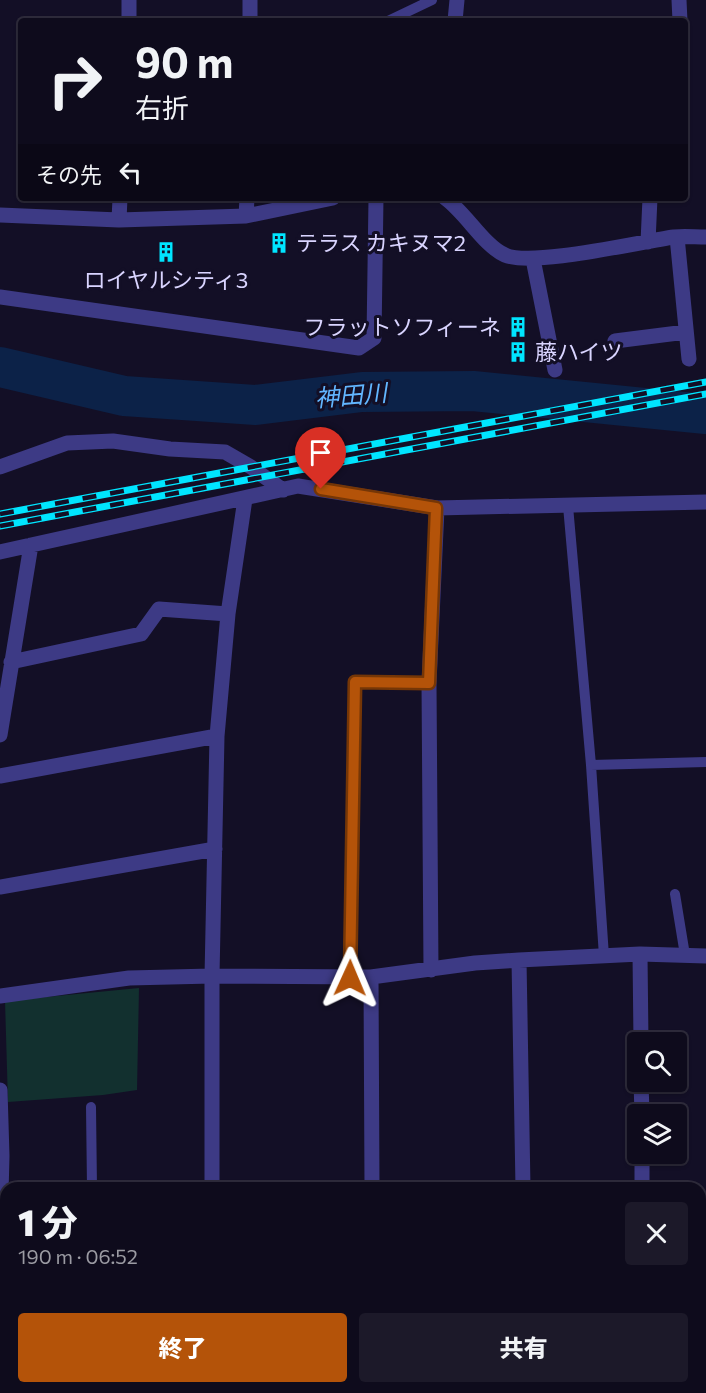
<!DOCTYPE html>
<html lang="ja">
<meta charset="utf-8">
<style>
:root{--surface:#0e0b1c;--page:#1c1929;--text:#f1f3f6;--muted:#9b9ba3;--line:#2e2b3b;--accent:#b45309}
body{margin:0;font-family:Commissioner,"Noto Sans JP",sans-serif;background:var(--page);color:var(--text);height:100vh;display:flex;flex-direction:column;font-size:22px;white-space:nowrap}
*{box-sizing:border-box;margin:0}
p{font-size:20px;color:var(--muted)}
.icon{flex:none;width:33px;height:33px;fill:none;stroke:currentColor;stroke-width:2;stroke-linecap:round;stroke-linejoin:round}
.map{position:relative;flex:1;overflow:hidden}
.panel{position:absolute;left:0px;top:1182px;width:706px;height:212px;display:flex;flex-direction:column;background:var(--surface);border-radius:18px 18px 0 0;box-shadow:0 2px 4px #0004,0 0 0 2px var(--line)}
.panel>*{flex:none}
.guide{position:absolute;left:18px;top:18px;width:670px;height:183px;border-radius:6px;box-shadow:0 2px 4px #0004,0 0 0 2px var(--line);background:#0e0b1c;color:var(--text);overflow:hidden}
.tools{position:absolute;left:627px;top:1032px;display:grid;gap:12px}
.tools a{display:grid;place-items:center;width:60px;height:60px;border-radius:6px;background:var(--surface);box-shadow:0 2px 4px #0004,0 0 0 2px var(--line);font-size:30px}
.pin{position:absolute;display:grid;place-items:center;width:51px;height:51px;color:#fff;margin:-62px -26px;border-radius:50% 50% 50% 0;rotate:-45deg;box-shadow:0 0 6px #0007}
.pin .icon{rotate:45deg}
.me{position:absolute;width:66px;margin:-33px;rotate:1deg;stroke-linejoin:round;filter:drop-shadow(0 0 4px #0008)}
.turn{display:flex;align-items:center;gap:21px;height:126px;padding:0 18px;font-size:27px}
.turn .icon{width:78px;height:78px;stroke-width:2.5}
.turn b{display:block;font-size:42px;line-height:51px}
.then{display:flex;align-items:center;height:57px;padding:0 18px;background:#0003;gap:12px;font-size:22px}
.round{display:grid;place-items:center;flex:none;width:63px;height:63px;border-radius:6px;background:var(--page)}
.headline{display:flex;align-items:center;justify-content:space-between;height:102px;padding:0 18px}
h1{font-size:36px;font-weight:800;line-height:45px}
.cta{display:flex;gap:12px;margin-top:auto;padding:12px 18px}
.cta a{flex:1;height:69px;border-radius:6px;background:var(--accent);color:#fff;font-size:24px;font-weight:800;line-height:69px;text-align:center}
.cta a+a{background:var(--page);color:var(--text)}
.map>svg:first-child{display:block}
.green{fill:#12302f}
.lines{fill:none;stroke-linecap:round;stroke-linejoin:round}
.river{stroke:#0c2248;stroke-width:40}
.service{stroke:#3d3a85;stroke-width:10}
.minor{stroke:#3d3a85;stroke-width:15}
.rail-casing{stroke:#00e5ff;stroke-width:7}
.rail{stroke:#130f26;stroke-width:4.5;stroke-dasharray:14;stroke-linecap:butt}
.route-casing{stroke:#753606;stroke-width:15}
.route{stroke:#b45309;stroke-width:10}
.labels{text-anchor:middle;stroke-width:6;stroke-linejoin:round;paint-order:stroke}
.poi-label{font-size:22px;fill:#d9d4ff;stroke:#130f26;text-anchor:start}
.water-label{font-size:24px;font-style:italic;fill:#62b6ff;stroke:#130f26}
</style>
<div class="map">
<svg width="706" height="1393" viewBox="0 0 706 1393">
<rect width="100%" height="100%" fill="#130f26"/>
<path class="green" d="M139 988 137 1090 103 1095 8 1102 5 1001Z"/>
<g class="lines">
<path class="river" d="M0 367 124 396 256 405 362 392 473 391 706 414"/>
<path class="service" d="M388 21 432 0
M568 506 591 765 604 956
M591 765 706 762
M675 894 685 955
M350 978 355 682 429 683
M91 1107 92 1188
M93 1388V1393
M704 1393 706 1304"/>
<path class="minor" d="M679 0 680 21
M129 21V0
M250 21V0
M455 21 457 0
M445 198C466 213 484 246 505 255 533 267 638 242 674 237 684 236 695 237 706 237
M0 215 119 220 246 216 333 198
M246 216 247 198
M119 220 120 198
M677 237 689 359
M648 242 650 198
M533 259 555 370
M0 297 359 348 374 338 376 198
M615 341 686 332
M0 467 67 443 113 441 170 449 225 452 251 467 283 490
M0 552 298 486 437 508 706 502
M11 662 141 634 159 609 228 614
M0 735 31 545
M0 776 217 736
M0 887 215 849
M640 954 641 1042
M519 960 523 1188
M431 970 429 683 437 508
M371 977 372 1188
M0 996 129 978 212 976 371 977 475 963 519 960 640 954 706 956
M641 1082 642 1114
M0 1090 2 1156 0 1232
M642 1154V1188
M212 1188V976L217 736 228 614 245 499
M213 1388V1393
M373 1388V1393
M526 1388V1393
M644 1388V1393"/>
<g class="rail-casing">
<path id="rail" d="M0 514 706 382
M0 526 706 394"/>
</g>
<use href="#rail" class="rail"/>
</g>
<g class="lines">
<g class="route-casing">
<path id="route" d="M321 489 436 508 429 683 355 682 350 978"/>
</g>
<use href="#route" class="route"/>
</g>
<defs>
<g id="building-bare" transform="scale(1.62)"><path d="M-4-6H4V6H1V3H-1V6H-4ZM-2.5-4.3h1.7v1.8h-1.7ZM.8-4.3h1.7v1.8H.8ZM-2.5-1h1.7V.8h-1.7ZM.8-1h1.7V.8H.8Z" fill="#00e5ff" stroke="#130f26" stroke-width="2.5" paint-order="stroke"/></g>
</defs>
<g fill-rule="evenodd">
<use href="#building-bare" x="279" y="243"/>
<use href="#building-bare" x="166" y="252"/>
<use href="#building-bare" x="518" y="327"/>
<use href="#building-bare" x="518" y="352"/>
</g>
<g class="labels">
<g class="poi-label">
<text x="296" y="251">テラス カキヌマ2</text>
<text x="166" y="288" text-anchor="middle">ロイヤルシティ3</text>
<text x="501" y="335" text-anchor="end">フラットソフィーネ</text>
<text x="535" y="360">藤ハイツ</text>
</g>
<g class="water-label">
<text transform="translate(351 396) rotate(-5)" y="8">神田川</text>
</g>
</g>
</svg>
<div class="tools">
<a><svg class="icon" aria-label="search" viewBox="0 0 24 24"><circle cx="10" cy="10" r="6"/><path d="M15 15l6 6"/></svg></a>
<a><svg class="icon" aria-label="layers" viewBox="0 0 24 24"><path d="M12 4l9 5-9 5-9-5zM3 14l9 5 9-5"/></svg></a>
</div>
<div class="pin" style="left:321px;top:489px;background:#d93025"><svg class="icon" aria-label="arrive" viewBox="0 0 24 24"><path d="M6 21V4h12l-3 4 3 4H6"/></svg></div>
<svg class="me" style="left:350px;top:978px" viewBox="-20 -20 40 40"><path d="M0-17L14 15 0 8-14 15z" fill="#b45309" stroke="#fff" stroke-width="4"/></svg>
<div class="guide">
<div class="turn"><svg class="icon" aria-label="right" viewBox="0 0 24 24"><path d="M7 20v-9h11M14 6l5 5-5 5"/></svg><div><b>90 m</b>右折</div></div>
<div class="then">その先<svg class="icon" aria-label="left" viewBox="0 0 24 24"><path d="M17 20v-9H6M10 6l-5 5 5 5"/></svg></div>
</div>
<section class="panel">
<div class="headline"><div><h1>1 分</h1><p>190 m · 06:52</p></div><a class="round"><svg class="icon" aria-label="close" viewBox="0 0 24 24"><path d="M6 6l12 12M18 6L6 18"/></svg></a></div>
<div class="cta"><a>終了</a><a>共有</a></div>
</section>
</div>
